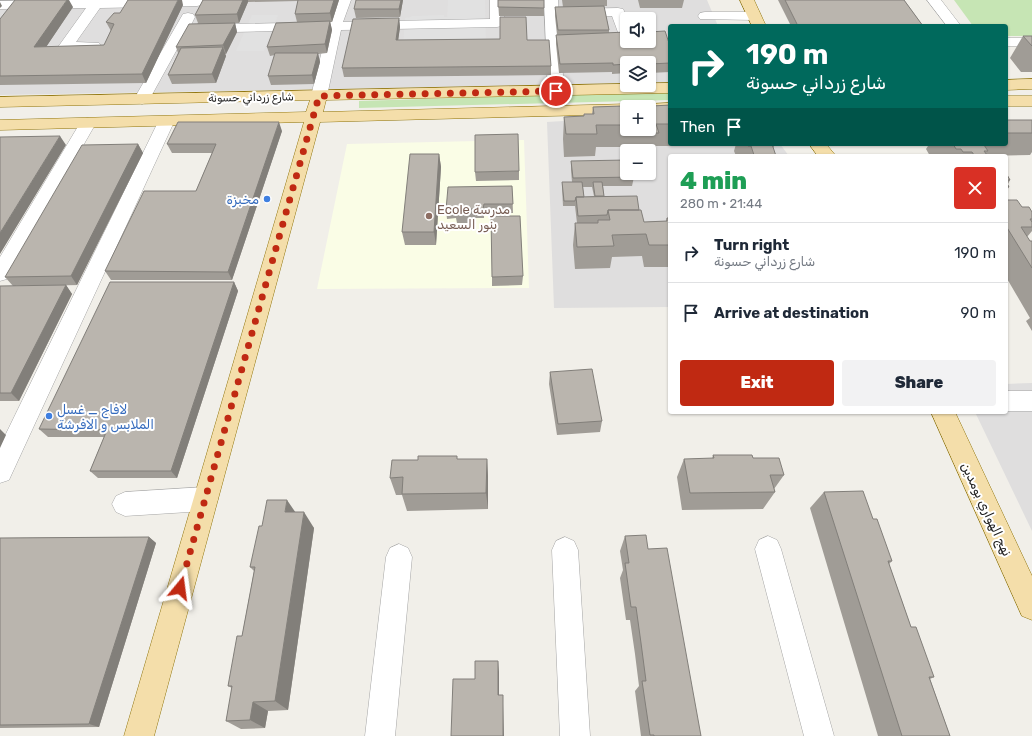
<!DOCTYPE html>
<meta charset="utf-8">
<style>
:root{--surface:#fff;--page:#f2f2f3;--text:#1f2937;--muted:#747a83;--line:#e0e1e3;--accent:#c02912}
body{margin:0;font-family:Rubik,Cairo,sans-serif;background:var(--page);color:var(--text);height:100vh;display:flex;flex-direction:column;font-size:15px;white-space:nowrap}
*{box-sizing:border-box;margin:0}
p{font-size:13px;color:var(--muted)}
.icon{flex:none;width:22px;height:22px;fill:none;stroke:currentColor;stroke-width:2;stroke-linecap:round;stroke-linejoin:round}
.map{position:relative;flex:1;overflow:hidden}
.sheet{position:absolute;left:668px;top:154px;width:340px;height:260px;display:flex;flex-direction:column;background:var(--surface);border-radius:4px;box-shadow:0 1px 3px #0004}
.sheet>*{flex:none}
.guide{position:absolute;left:668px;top:24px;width:340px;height:122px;border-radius:4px;box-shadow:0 1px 3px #0004;background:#00695c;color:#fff;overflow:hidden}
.controls{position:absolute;left:620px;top:12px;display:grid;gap:8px}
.controls a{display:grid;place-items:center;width:36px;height:36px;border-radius:4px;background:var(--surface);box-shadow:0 1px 3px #0004;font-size:20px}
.pin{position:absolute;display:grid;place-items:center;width:34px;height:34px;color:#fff;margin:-17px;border:2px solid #fff;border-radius:50%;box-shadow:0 1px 4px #0007}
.me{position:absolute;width:44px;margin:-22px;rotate:16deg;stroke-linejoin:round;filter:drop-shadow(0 0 3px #0008)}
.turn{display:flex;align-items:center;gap:14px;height:84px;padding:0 12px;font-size:18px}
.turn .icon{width:52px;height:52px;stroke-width:2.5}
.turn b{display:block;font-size:28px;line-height:34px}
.then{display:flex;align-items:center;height:38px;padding:0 12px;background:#0003;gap:8px;font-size:15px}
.round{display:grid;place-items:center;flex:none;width:42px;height:42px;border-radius:4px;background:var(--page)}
.headline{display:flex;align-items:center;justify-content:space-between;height:68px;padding:0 12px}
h1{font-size:24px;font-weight:800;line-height:30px;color:#1e9e55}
.action{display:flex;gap:8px;margin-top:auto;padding:8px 12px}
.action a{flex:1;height:46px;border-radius:4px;background:var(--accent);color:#fff;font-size:16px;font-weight:800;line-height:46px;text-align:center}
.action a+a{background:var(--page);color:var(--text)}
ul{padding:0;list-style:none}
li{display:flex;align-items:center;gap:12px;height:60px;padding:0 12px;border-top:1px solid var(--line)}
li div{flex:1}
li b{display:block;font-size:15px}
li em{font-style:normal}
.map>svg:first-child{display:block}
.residential{fill:#dfdede;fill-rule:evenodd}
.education{fill:#fafde6}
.grass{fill:#c6e5b4}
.parking{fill:#e1e1e1}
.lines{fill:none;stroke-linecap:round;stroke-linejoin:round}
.minor-casing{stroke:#a5a5a5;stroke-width:1}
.major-casing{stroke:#91760e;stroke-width:1}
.minor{fill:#fff;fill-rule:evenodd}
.major{fill:#f4deaa;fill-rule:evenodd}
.wall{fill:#a09c96;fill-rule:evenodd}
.shaded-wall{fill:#827f7a}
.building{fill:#bab5ae;stroke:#827f7a}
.route{stroke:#c02912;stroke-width:7;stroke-dasharray:0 12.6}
.shop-dot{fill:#3f7fe0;stroke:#fff;stroke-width:1.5}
.education-dot{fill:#8d6e63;stroke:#fff;stroke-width:1.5}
.labels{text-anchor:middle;stroke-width:4;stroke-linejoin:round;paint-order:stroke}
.far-street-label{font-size:11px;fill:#212121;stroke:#fff}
.shop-label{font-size:13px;fill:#366cbe;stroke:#fff;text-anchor:end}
.education-label{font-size:13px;fill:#785e54;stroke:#fff;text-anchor:start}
.street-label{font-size:13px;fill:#212121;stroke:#fff}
</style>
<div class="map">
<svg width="1032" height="736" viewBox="0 0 1032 736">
<rect width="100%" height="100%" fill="#f1efe9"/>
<path class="residential" d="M0 0H707L718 26H670V83L649 84V63H627V84L0 95ZM627 19H649V41H627Z
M595 119 627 129H649L670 144H780L789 156H670V307L554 308 547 122ZM627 151H649V173H627Z
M1032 383V531L975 412H1006V384Z"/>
<path class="education" d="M524 140 529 288 317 289 347 144Z"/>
<path class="grass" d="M954 0H1032V36H1006V26H973Z
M670 91V100L359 108V101Z"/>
<path class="parking" d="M448 0H485L486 44 403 46 405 18 411 17 412 16 444 15V17H447Z
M252 15H278L264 51H236Z"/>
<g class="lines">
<g class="minor-casing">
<path id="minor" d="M63 0H202L204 2 202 5 197 6 100 8 76 42 99 43 101 46 99 49 65 51 60 50 58 47 86 8 0 9V1Z
M337 0H351L343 22 490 19V0H504V23L502 26 497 27 341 30 327 96 325 99 319 101 313 99 311 96 327 30 186 33 148 102 142 104 136 102 134 99 183 14 188 13 193 14 195 17 191 25 329 22Z
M544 0H558L564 91 561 94 556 96 551 94 548 91Z
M927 0H941L961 26H947Z
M618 8 623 9C628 17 627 26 627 35H619L612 16 575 17 570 16 568 13 570 10 575 9Z
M705 12H754L759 13 761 16 759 19 754 20 700 19 698 16 700 13Z
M1006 38H1032V46H1006Z
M166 117 172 119 174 122 9 480 0 483V446L158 122 160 119Z
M88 118 94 120 96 123 7 279 0 281V257L80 123 82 120Z
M1006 391H1032V411H1006Z
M205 487 214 491 218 499 214 507 205 511 125 516 116 512 112 504 116 496 125 492Z
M768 536 777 540 781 549 834 736H804L755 549 759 540Z
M565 537 574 541 578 550 590 736H560L552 550 556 541Z
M399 544 408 548 412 557 395 736H365L386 557 390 548Z"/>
</g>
<g class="major-casing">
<path id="major" d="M740 0H754L766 26H752Z
M1032 79V89L1006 90V80Z
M670 83V93L326 100 323 112 627 104 634 107H627V114L320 122 154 736H124L304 122 0 130V120L306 112 310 100 0 107V97Z
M1006 96H1032V106H1006Z
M670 103V113L649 114V107H642L649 104Z
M809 144H826L836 156H818Z
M931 412H955L1032 576V620L1022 616Z"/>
</g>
<use href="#minor" class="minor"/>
<use href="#major" class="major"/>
</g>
<path class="wall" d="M203 0H339L332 22H330L332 30 327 53 318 54 320 62 314 84 271 85 268 76 275 55 270 56 267 47 297 22 295 14 298 1 248 2 239 23H235L237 32 226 54H225L226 56 216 83 172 84 168 75 178 53 176 47 198 23 195 15Z
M403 0 400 17 356 18 354 9Z
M498 0 544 8V16H499Z
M562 0H607V6H604L609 30V33L670 43V72L649 73V63H627V73L612 74V72L559 73 556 44V35H557L555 16V7H563Z
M638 0H684L682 8H640Z
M778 0H904L923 26H791Z
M183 5 146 83 0 85V19L73 7 46 47 104 45 111 31 106 22 120 13Z
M399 18 400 27 398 40H527L551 66V75L344 77 342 68Z
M1023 36H1032V72H1021L1010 58Z
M670 105V144H682L681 146H656L654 155H649V151H627V155H624L622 147H596L595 156 564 157 563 139 564 117 584 116V114H592L593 107 622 106 627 129 651 113 652 106Z
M1006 120H1032V152L1030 155 986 156H930L926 149 928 146 927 144H1006Z
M282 131 232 280H111L105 271 196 191 212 153H172L167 144Z
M138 144 143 153 77 285 13 286 5 277Z
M736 144H775L773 148 776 156H736L734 151Z
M439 154 441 167 436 245H405L402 232Z
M571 161 634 177 632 186H603L604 196 639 210 644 222 666 221 667 218H670V267H644L642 256 612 257 610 268 575 269 573 245 575 223H577L575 206H563L562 187V182H572L571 170ZM583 187H592L594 196 584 197Z
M519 171V180L476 181 475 172Z
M1006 173 1010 180 1008 184 1009 187 1006 192Z
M512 186 513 213H484V218H471V223H457L456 218 447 219 446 210Z
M1006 200 1032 212V231L1027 237 1030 241H1032V331L1026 321 1030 318 1006 277Z
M523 276 522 285 492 286V277Z
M234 282 238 291 177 478H98L90 471 104 437H48L39 429Z
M66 285 72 294 19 401H0V286Z
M550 372 602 421 600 432 557 435 549 384Z
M713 455 753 458 784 475 774 489 775 492 763 509 682 510 677 477 684 459H712Z
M458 459H487L488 477V509L407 511 402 495H396L390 478Z
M824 492 873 519 892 561 889 564 911 627 934 677 930 679 950 736H878L810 508Z
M295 512 314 528 288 710 268 711 265 728 241 729 226 721 232 688 228 686 242 636 254 571 250 567 262 526Z
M625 536 648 549 701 736H641L635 691 639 686 635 654 630 620H626L620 578 623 570 620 551Z
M149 537 156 543 99 727 0 728V729V538Z"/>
<path class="shaded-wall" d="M67 0H69L73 7 40 56 34 47Z
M178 0H182L183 5 146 83 142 74Z
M243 0H248V2L239 23 237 14Z
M334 0H339L332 22 330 13Z
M401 0H403L400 17 399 9Z
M0 2 2 6 0 8Z
M399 18 400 27 397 49 396 40Z
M330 21 332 30 327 53 325 44Z
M235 23 237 32 226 54 223 45Z
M223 47 226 56 216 83 212 74Z
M318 53 320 62 314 84 312 75Z
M279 122 282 131 232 280 228 272Z
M60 136 66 145 0 254V233Z
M138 144 143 153 77 285 71 276Z
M439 154 441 167 436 245 434 232Z
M234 282 238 291 177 478 171 471Z
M66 285 72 294 19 401 11 393Z
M0 429 6 435 0 448Z
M487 459 488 477V509L486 493Z
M287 500 298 516 285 512Z
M304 512 314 528 288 710 275 701Z
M149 537 156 543 99 727 89 724Z
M498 661 499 672V704L498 695Z
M503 695V704L504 736H503Z
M253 702 268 711 265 728 250 720Z"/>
<path class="building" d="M15 0H67L34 47 104 45 114 24 106 22 114 13H120L128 0H178L142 74 0 76V19Z
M203 0H243L237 14 195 15Z
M298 0H334L330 13 295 14Z
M356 0H401L399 9H354Z
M498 0H544V8L498 7Z
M785 0H904L923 26H798Z
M604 6 609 30H558L555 7Z
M500 17H526L527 40H549L551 66 342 68 353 19 399 18 396 40 500 39Z
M330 21 325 44 267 47 276 23Z
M235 23 223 45 176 47 189 24Z
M665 31 669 43H670V63L649 64V63H627V64L613 65V63L560 64 556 35 627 32V41H649V32Z
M1023 36H1032V46Z
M223 47 212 74 168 75 181 48Z
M275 53H318L312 75 268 76Z
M670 105V124H656L659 133H627L626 125H596L597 134H566L564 117 584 116V114H594L593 107 622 106 624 115H627V129H649V113H654L652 106Z
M1006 120H1032V133H1006Z
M178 122H279L228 272 105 271 144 191H196L216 144H167Z
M518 134 519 171 475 172V135Z
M60 136 0 233V137Z
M138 144 71 276 5 277 82 145Z
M748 144H772L776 156H751V155H754L751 146H748Z
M953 144H980L981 145H984L988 151H984L987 155H974L972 152H963L961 149H956Z
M410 154H439L434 232H402Z
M962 155H976V156H962Z
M627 160V173H633L634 177 573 178 571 161Z
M1006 173 1010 180H1006Z
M562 182H582L584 197H576L575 201H564Z
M593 182H602L604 196H595Z
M1006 182 1009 187H1006Z
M512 186 513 204H484L483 209H471V214H456V209L446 210 448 187Z
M637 196 639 210H608L607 215 578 216 576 197Z
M1006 200H1017L1022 207H1029L1032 212V219H1030L1032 222V227H1021L1030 241H1032V268L1006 226Z
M608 210H641L644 222 667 221V218H670V245H649L646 234 612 235 614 246 577 247 575 223H598V220H610Z
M491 216H520L523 276 492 277Z
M110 282H234L171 471H90L107 430 39 429Z
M66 285 11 393H0V286Z
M592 369 602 421 558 424 550 372Z
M713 455H752L753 458H779L784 475H770L775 492 690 493 684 459 714 458Z
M418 456H457V459H487L486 493 402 494 403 477 390 478 392 460H418Z
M863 491 873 519H877L892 561H888L911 627H916L934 677H929L950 736H902L824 492Z
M267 500H287L285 512H304L275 701 253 702 250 720 226 721 232 686H228L237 636H242L255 567H250L259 526H262Z
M646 535 648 549 667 548 701 736H654V735H650L642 681H646L641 643 636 607H631L625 563H629L625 536Z
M149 537 89 724 0 725V538Z
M475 661H498V695H503V736H451L453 679H475Z"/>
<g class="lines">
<path class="route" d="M180 588 319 96 556 91"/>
</g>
<g class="shop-dot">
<circle cx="267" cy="199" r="4"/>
<circle cx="49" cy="416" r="4"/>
</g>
<circle class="education-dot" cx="429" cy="216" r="4"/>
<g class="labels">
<g class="far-street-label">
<text transform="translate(251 97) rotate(-1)" y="4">شارع زرداني حسونة</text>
</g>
<g class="shop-label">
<text x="259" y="204">مخبزة</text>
<text x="57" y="414" text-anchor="start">لافاج _ غسل<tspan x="57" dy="15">الملابس و الافرشة</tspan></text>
</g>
<g class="education-label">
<text x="437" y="214">Ecole مدرسة<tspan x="437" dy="15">بنور السعيد</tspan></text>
</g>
<g class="street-label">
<text transform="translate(987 509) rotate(65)" y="5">نهج الهواري بومدين</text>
</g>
</g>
</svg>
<div class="controls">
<a><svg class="icon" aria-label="sound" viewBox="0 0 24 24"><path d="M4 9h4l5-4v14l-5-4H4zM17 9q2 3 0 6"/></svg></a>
<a><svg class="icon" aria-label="layers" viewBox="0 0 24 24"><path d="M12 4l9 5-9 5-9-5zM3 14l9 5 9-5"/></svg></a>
<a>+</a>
<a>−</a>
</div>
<div class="pin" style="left:556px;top:91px;background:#d93025"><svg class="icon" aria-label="arrive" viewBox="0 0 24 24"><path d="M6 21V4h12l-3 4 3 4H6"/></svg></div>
<svg class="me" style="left:180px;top:588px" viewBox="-20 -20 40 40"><path d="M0-17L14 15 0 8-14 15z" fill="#c02912" stroke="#fff" stroke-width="4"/></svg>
<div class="guide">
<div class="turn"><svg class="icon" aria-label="right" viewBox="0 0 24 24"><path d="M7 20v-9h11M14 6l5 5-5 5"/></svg><div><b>190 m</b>شارع زرداني حسونة</div></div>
<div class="then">Then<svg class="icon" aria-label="arrive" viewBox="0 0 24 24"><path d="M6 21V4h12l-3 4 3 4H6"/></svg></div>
</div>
<section class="sheet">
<div class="headline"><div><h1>4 min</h1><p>280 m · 21:44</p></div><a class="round" style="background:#d93025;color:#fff"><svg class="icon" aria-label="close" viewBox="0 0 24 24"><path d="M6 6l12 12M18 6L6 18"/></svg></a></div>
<ul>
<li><svg class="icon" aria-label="right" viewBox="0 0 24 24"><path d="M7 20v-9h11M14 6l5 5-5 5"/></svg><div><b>Turn right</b><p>شارع زرداني حسونة</p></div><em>190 m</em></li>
<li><svg class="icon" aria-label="arrive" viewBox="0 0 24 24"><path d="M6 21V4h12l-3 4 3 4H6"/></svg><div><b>Arrive at destination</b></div><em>90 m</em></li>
</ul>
<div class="action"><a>Exit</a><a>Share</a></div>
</section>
</div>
